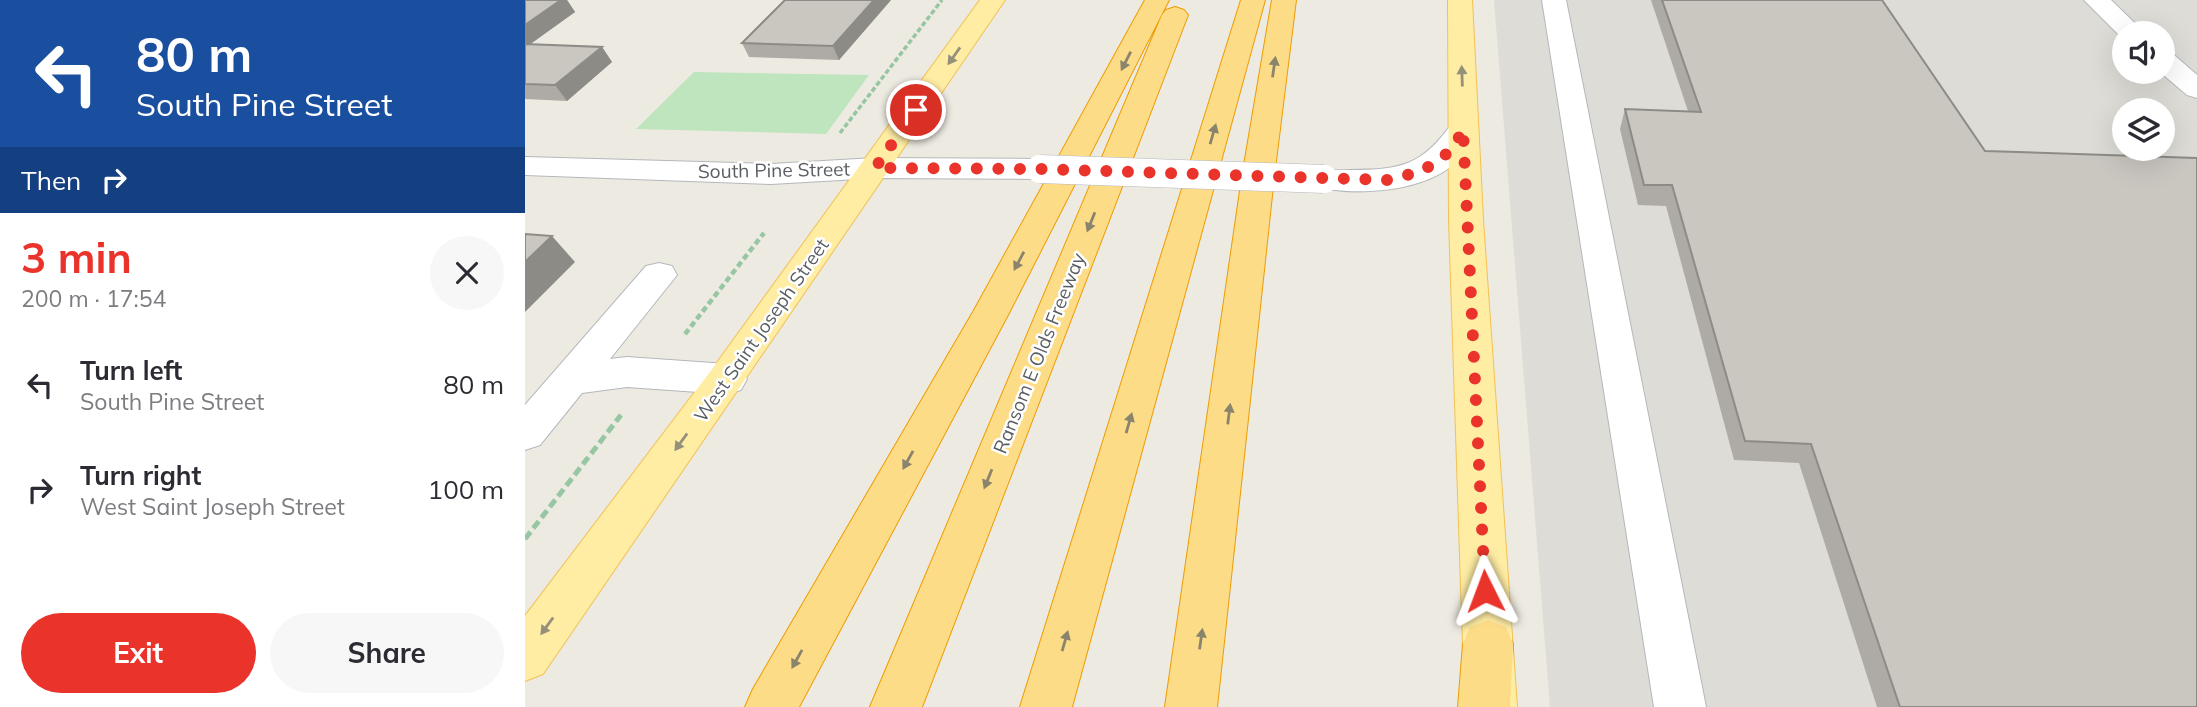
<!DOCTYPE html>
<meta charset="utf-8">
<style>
:root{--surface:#fff;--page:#f7f7f7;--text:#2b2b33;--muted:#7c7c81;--accent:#ea332a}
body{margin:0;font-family:Mulish,sans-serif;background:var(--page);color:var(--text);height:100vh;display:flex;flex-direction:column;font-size:26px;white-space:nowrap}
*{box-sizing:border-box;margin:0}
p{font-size:23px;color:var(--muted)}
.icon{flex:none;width:38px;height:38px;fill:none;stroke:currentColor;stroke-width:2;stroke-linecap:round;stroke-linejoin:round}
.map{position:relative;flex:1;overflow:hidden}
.drawer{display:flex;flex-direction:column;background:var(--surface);width:525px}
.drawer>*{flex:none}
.guide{background:#1a4fa0;color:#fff;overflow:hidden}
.fabs{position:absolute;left:1587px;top:21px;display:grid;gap:14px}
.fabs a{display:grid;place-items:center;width:63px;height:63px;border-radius:50%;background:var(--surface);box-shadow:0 7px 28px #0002;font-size:35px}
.pin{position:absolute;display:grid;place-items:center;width:60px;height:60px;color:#fff;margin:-30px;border:4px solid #fff;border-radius:50%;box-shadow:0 2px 7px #0007}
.me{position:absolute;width:77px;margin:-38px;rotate:357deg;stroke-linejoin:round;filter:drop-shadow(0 0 5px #0008)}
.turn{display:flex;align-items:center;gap:24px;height:147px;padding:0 21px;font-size:32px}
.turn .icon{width:91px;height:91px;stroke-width:2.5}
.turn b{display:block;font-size:49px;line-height:60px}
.then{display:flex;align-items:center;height:66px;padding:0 21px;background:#0003;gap:14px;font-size:26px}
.round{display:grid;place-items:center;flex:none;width:74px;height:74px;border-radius:37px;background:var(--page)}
.overview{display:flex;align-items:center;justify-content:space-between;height:119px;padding:0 21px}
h1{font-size:42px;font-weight:700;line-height:52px;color:var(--accent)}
.button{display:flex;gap:14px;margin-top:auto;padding:14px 21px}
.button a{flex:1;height:80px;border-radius:42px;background:var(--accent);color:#fff;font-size:28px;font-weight:700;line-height:80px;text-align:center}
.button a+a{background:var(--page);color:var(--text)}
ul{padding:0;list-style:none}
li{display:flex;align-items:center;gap:21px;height:105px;padding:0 21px}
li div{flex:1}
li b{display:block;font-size:26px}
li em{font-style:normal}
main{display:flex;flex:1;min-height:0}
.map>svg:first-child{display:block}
.industrial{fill:#dedcd6;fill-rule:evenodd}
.green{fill:#bee5bd}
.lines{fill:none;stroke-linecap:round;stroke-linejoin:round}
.minor-casing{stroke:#b4b8bc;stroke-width:2}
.major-casing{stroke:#f2c155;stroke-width:2}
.highway-casing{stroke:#ee9c00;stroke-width:2}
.path-far2{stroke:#96c6a2;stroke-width:3.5;stroke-dasharray:5 2.5;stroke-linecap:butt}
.path-far1{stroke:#96c6a2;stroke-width:4.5;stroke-dasharray:6 3.5;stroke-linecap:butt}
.path{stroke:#96c6a2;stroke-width:5;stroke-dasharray:9 4.5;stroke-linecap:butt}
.minor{fill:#fff;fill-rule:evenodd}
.major{fill:#ffeda4;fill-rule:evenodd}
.highway{fill:#fddc88;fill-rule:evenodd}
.minor-bridge-casing{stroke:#b4b8bc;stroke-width:29;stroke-linecap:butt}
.minor-bridge{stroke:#fff;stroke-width:28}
.wall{fill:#aeaaa5}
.shaded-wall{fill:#8d8b86}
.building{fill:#cac6c0;stroke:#8d8b86;stroke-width:2}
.oneway{fill:#949079}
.oneway2{fill:#8b846d}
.route{stroke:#ea332a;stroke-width:12;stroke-dasharray:0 21.6}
.labels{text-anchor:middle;stroke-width:5;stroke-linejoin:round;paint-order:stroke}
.street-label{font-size:19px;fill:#5a5e62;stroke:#fff}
</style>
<main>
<section class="drawer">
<div class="guide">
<div class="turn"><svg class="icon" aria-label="left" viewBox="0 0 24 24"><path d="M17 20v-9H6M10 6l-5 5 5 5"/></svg><div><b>80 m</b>South Pine Street</div></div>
<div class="then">Then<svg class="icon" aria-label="right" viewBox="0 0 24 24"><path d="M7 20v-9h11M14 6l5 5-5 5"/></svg></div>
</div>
<div class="overview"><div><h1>3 min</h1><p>200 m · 17:54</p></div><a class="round"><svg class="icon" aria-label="close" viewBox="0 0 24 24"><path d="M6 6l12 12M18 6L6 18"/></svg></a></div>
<ul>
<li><svg class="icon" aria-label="left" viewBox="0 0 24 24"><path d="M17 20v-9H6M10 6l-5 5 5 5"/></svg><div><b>Turn left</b><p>South Pine Street</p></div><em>80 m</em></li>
<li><svg class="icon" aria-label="right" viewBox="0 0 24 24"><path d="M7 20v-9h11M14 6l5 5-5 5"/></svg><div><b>Turn right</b><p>West Saint Joseph Street</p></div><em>100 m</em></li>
</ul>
<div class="button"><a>Exit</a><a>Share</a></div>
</section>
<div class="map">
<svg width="1672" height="707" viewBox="0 0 1672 707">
<rect width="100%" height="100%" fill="#edeae1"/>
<path class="industrial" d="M969 0H1672V707H1025ZM1600 33H1638V72H1600ZM1600 110H1638V149H1600Z"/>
<path class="green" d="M169 72 344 75 301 134 111 129Z"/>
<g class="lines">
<g class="minor-casing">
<path id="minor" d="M1017 0H1041L1181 707H1129Z
M1559 0H1586L1620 33H1600L1598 39Z
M1638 52 1648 54 1672 75V98L1662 95 1635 72H1638Z
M938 120 949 123 953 129C945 143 937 158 924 168 890 193 827 196 788 186L783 179 788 172C801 169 812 170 826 170 876 170 898 165 927 123Z
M0 157 246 164 350 158 515 159 526 162 531 169 526 176 515 179 350 178 246 184 0 175Z
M134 263 147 266 152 275 85 359 102 357 202 364 216 368 222 379 216 390 202 394 102 387 57 393 15 445 0 450V405L121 266Z"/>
</g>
<g class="major-casing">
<path id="major" d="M455 0H480L18 674 0 681V616L188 368Z
M923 0H947L958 220 992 707H940L924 220Z"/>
</g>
<g class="highway-casing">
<path id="highway" d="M620 0H644L484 313 274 707H220L228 689 448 312Z
M716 0H740L547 707H495Z
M747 0H771L749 177 692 707H640L717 177Z
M650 7 659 10 663 15 397 707H345L637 15 641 10Z
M963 620 981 627 988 644 985 707H933L938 644 945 627Z"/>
</g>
<path class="path-far2" d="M315 133 417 0"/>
<path class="path-far1" d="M160 334 239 233"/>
<path class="path" d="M0 539 96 415"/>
<use href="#minor" class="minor"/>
<use href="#major" class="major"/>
<use href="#highway" class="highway"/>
<g class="minor-bridge-casing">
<path id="minor-bridge" d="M515 169 799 179"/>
</g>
<use href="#minor-bridge" class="minor-bridge"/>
</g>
<path class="wall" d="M0 0H42L50 12 5 44 77 47 87 62 42 101 0 99Z
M366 0 314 60 224 57 217 43Z
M1126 0H1357L1672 707H1352L1274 463 1209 460 1141 206 1113 205 1095 129 1100 109 1163 111Z"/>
<path class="shaded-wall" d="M36 0H42L50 12 0 48V25Z
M349 0H366L314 60 308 46Z
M77 47 87 62 42 101 30 85Z
M27 236 50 262 0 312V262Z"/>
<path class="building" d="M0 0H36L0 25Z
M260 0H349L308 46 217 43Z
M1137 0H1357L1460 151 1672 158V707H1375L1286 444 1220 441 1147 185H1119L1100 109 1176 112Z
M0 44 77 47 30 85 0 84Z
M0 234 27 236 0 262Z"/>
<defs><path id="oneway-solid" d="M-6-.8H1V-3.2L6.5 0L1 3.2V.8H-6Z" transform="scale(1.75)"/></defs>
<g class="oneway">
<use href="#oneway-solid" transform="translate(429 56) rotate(125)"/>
<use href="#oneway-solid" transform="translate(937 76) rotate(-92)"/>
<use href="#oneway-solid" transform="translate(156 442) rotate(126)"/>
<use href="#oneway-solid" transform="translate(22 626) rotate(126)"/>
</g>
<g class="oneway2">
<use href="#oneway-solid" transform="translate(601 61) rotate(117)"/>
<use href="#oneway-solid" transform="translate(749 67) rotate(-82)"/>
<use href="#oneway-solid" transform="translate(688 134) rotate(-74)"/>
<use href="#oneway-solid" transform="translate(566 222) rotate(112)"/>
<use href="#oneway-solid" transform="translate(494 261) rotate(118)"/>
<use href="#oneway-solid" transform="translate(704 414) rotate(-83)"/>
<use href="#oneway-solid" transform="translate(604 423) rotate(-74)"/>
<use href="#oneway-solid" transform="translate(383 460) rotate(119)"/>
<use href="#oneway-solid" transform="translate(463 479) rotate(112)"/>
<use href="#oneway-solid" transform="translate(676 639) rotate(-82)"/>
<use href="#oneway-solid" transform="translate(540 641) rotate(-74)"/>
<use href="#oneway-solid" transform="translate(272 659) rotate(119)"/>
</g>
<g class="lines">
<path class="route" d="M391 110 350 168 515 169 862 180C897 173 924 162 938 129L960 591"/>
</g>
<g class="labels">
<g class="street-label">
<text transform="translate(249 170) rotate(-1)" y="7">South Pine Street</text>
<text transform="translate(236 330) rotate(-55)" y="7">West Saint Joseph Street</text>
<text transform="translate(514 353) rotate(-68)" y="7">Ransom E Olds Freeway</text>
</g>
</g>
</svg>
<div class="fabs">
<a><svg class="icon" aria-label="sound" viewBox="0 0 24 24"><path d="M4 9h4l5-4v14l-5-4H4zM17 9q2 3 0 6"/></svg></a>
<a><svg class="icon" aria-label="layers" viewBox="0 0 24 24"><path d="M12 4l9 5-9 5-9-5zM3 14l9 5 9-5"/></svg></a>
</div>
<div class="pin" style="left:391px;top:110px;background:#d93025"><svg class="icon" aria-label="arrive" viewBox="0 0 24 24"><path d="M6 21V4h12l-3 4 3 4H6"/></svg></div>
<svg class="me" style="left:960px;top:591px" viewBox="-20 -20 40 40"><path d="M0-17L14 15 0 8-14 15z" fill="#ea332a" stroke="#fff" stroke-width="4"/></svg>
</div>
</main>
